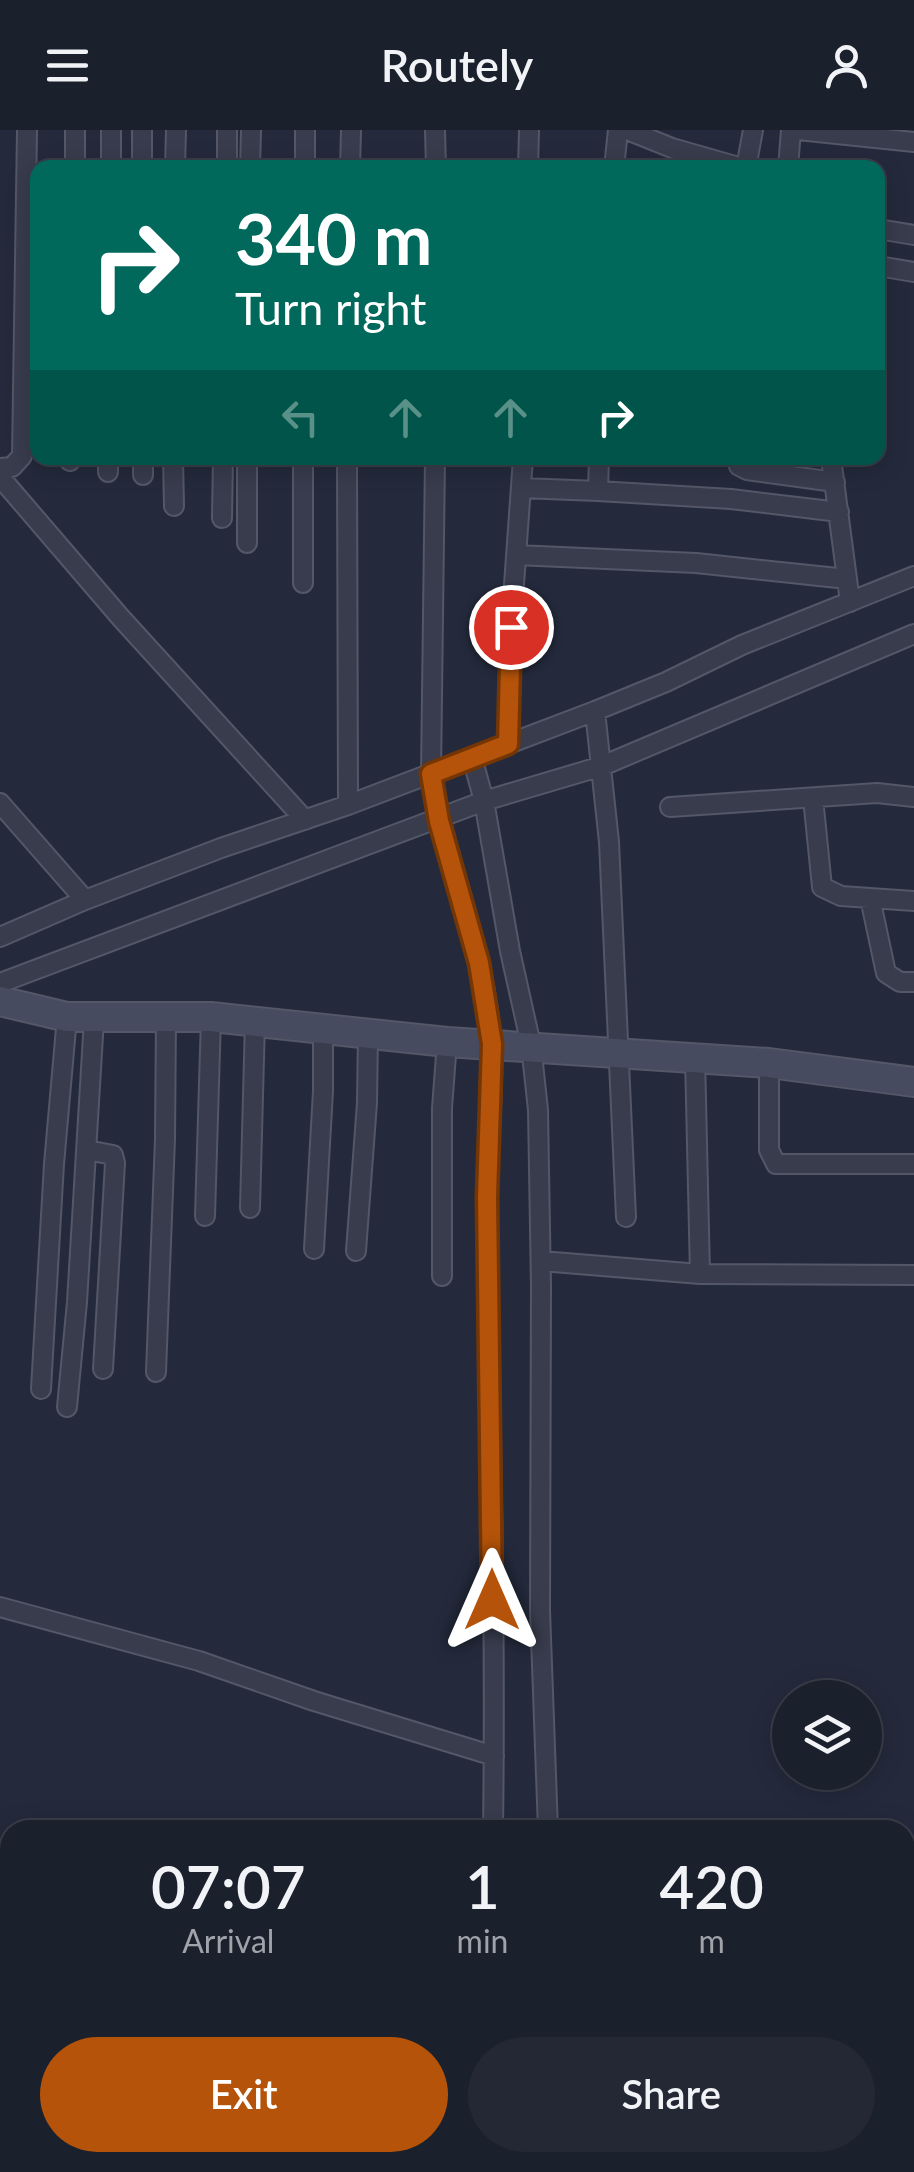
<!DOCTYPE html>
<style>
:root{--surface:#1b202d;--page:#242835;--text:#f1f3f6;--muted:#a0a3aa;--line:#393e49;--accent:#b45309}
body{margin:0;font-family:Lato,sans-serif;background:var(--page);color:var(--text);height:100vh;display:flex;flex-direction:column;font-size:38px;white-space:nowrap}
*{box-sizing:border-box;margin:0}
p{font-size:32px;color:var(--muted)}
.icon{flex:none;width:55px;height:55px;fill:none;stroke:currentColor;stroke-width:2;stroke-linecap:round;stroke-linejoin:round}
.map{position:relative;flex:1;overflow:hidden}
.details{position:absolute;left:0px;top:1690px;width:915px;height:352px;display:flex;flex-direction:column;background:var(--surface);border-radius:30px 30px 0 0;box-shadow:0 5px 25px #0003,0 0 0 2px var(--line)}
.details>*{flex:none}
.hud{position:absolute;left:30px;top:30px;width:855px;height:305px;border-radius:20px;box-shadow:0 5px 25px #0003,0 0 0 2px var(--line);background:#00695c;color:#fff;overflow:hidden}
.tools{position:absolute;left:772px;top:1550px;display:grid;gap:20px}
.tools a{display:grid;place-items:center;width:110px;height:110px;border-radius:50%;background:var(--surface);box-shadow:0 5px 25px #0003,0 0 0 2px var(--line);font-size:50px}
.pin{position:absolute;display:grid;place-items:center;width:85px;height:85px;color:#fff;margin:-42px;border:5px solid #fff;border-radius:50%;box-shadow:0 2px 10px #0007}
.me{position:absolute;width:110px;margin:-55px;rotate:0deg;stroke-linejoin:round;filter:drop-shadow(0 0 8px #0008)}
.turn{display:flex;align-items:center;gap:35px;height:210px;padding:0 40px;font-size:45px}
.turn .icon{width:130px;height:130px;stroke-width:2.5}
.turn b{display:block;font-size:70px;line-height:85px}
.lanes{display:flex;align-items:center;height:95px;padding:0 40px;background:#0003;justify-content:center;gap:50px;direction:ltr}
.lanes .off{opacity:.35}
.eta{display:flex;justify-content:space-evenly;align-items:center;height:170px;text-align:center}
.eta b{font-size:60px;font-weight:600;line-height:70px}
.button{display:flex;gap:20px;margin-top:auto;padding:20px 40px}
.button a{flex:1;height:115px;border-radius:60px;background:var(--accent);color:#fff;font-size:40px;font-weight:600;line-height:115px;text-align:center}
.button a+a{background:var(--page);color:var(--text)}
header{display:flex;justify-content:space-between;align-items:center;height:130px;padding:0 40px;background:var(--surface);font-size:45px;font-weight:600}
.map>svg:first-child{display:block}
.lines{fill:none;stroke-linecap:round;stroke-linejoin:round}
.canal{stroke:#384263;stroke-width:18}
.street-casing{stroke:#535767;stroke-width:22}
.secondary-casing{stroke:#535767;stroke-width:32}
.street{stroke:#383c4d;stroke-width:18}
.secondary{stroke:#464b5f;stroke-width:28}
.route-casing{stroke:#753606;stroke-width:25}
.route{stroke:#b45309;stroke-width:18}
</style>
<header><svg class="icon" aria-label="menu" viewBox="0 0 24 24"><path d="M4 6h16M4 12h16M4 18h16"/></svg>Routely<svg class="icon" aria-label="person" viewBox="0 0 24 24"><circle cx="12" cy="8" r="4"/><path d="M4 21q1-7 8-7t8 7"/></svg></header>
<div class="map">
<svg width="914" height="2042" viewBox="0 0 914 2042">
<rect width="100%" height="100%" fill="#242a3c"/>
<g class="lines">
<path class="canal" d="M905 1892 914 1887
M0 1994 10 1995
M125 2032 153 2042
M445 2042 485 2032"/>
<g class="street-casing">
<path id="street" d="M142 0V38
M305 0V38
M435 0 436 38
M627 0 672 18 742 38
M798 0 914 12
M75 38V0
M111 38V0
M175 38 176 0
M227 38V0
M250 38 251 0
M350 38 351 0
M528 38 529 0
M614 38 618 0
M746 38 753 0
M788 38 791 0
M878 99 914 105
M878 136 914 142
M69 328 70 331
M108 328V342
M143 328V345
M173 328 174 376
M347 328 348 675
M435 328 431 644C446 734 485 818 491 910 495 962 487 1017 487 1069 490 1280 496 1490 493 1700
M738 328 739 336 747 340 835 352
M831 328 847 449
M0 338 12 337 22 326 27 0
M0 347 121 488 305 690
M522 358 598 361 599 328
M598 361 731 369 839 382
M222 388 223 328
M247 413V328
M516 425 696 433 847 449 850 472
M303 453V328
M595 581 609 712 626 1087
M508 614 511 497 523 328
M472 627 484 671 510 821 531 915 538 980 541 1157 540 1480 548 1700
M813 668 822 757 841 766 914 771
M0 673 85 770
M670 677 877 663 914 667
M870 768 886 843 900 852H914
M0 807 85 770 221 718 348 675 595 581 666 552 742 515 914 446
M0 853 484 671 602 636 914 504
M695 927 700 1144
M769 933V1020L776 1034H914
M87 1020 113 1025 115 1033 103 1239
M250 1078 255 891
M205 1086 211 887
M314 1119 323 961V898
M356 1121 367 973 368 903
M541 1131 700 1144 914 1145
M442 1146V978L447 912
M156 1242 165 1009 166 888
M41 1259 54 1034 67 887
M67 1277 77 1172 94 889
M0 1477 199 1531 314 1571 494 1626
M905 1839 914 1834
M905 1931 914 1927
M0 1950 10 1953
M574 2042 606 2032"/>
</g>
<g class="secondary-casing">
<path id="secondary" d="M0 871 67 887H211L447 912 769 933 914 952"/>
</g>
<use href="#street" class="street"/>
<use href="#secondary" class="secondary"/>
</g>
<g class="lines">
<g class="route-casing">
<path id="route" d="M492 1470 487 1067 492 914 479 833 439 691 431 644 508 614 511 497"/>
</g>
<use href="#route" class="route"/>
</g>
</svg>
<div class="tools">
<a><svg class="icon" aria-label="layers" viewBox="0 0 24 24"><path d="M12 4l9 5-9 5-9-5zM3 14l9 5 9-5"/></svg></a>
</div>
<div class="pin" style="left:511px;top:497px;background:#d93025"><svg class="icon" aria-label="arrive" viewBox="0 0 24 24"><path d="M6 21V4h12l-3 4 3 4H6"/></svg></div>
<svg class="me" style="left:492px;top:1470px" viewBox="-20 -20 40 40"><path d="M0-17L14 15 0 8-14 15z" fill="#b45309" stroke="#fff" stroke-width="4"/></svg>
<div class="hud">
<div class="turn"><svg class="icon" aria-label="right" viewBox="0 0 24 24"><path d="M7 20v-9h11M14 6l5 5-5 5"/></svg><div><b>340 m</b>Turn right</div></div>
<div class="lanes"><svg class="icon off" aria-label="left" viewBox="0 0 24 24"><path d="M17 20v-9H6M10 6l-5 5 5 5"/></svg><svg class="icon off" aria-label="ahead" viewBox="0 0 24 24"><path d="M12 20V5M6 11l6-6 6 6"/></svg><svg class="icon off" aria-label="ahead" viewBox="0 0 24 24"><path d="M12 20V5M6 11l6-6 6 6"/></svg><svg class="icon" aria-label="right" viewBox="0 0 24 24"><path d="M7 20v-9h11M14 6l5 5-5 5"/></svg></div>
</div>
<section class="details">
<div class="eta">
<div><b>07:07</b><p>Arrival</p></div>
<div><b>1</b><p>min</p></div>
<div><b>420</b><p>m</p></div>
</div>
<div class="button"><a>Exit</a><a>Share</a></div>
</section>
</div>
